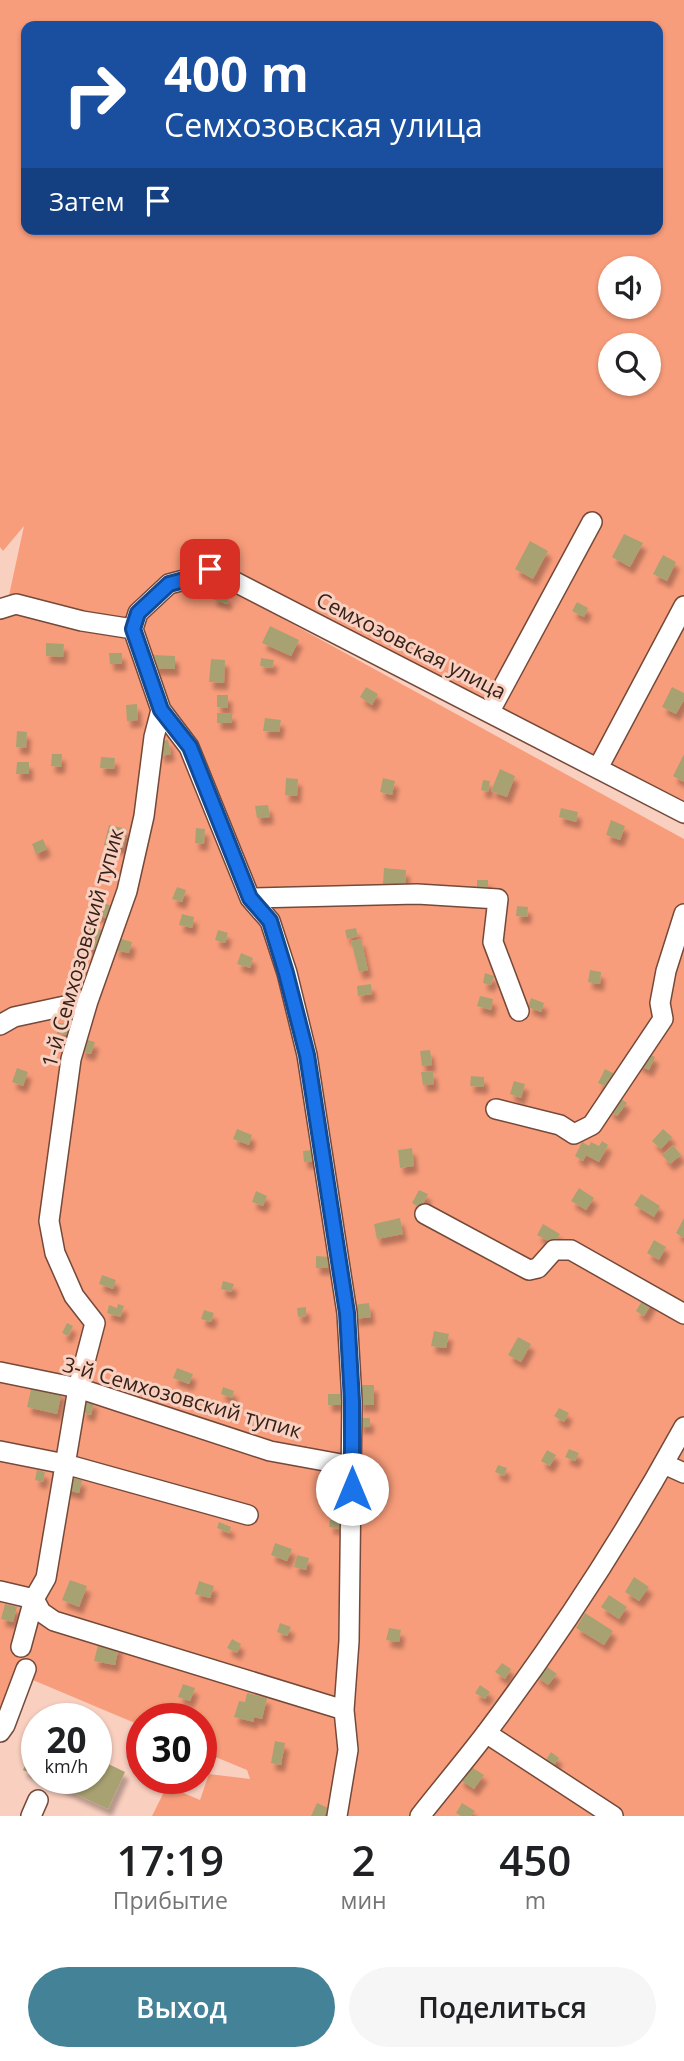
<!DOCTYPE html>
<html lang="ru">
<meta charset="utf-8">
<style>
:root{--surface:#fff;--page:#f6f6f6;--text:#202124;--muted:#757577;--accent:#438297}
body{margin:0;font-family:"Open Sans",sans-serif;background:var(--page);color:var(--text);height:100vh;display:flex;flex-direction:column;font-size:26px;white-space:nowrap}
*{box-sizing:border-box;margin:0}
p{font-size:23px;color:var(--muted)}
.icon{flex:none;width:38px;height:38px;fill:none;stroke:currentColor;stroke-width:2;stroke-linecap:round;stroke-linejoin:round}
.map{position:relative;height:1816px;overflow:hidden}
.drawer{display:flex;flex-direction:column;background:var(--surface);flex:1}
.drawer>*{flex:none}
.guide{position:absolute;left:21px;top:21px;width:642px;height:214px;border-radius:14px;box-shadow:0 2px 5px #0004;background:#1a4fa0;color:#fff;overflow:hidden}
.fabs{position:absolute;left:598px;top:256px;display:grid;gap:14px}
.fabs a{display:grid;place-items:center;width:63px;height:63px;border-radius:50%;background:var(--surface);box-shadow:0 2px 5px #0004;font-size:35px}
.speed{position:absolute;left:21px;top:1703px;display:flex;gap:14px;font-size:35px;font-weight:700;text-align:center}
.speed>*{display:grid;place-content:center;width:91px;height:91px;border-radius:50%;background:var(--surface);box-shadow:0 2px 5px #0004;line-height:1}
.speed small{font-size:18px;font-weight:400}
.speed .limit{border:10px solid #d22;background:#fff;color:#111}
.pin{position:absolute;display:grid;place-items:center;width:60px;height:60px;color:#fff;margin:-30px;border-radius:14px;box-shadow:0 4px 10px #0006}
.me{position:absolute;width:77px;margin:-38px;rotate:0deg;stroke-linejoin:round;filter:drop-shadow(0 0 5px #0008)}
.turn{display:flex;align-items:center;gap:24px;height:147px;padding:0 28px;font-size:32px}
.turn .icon{width:91px;height:91px;stroke-width:2.5}
.turn b{display:block;font-size:49px;line-height:60px}
.then{display:flex;align-items:center;height:66px;padding:0 28px;background:#0003;gap:14px;font-size:26px}
.eta{display:flex;justify-content:space-evenly;align-items:center;height:119px;text-align:center}
.eta b{font-size:42px;font-weight:600;line-height:49px}
.button{display:flex;gap:14px;margin-top:auto;padding:14px 28px}
.button a{flex:1;height:80px;border-radius:42px;background:var(--accent);color:#fff;font-size:28px;font-weight:600;line-height:80px;text-align:center}
.button a+a{background:var(--page);color:var(--text)}
.map>svg:first-child{display:block}
.green{fill:#f89d7b;fill-rule:evenodd}
.building{fill:#a8a272;filter:url(#shadow)}
.lines{fill:none;stroke-linecap:round;stroke-linejoin:round}
.minor-casing{stroke:#754939;stroke-width:22}
.minor{stroke:#fff;stroke-width:19}
.route-casing{stroke:#114b97;stroke-width:18}
.route{stroke:#1a73e8;stroke-width:12}
.labels{text-anchor:middle;stroke-width:6;stroke-linejoin:round;paint-order:stroke}
.street-label{font-size:21px;fill:#342119;stroke:#f9cfbf}
</style>
<div class="map">
<svg width="684" height="1816" viewBox="0 0 684 1816">
<defs>
<filter id="shadow"><feDropShadow dx="4" dy="7" stdDeviation="2" flood-color="#0004"/></filter>
</defs>
<rect width="100%" height="100%" fill="#f9cfbf"/>
<path class="green" d="M0 0H684V825L598 768 203 575 684 839V1816H152L167 1786 200 1800 209 1774 250 1779 247 1770 201 1751V1718H142V1726L21 1675 0 1723V602L8 600 24 526 3 551 0 547ZM26 26H658V229H26ZM611 268H649V306H611ZM611 345H649V383H611Z"/>
<path class="building" d="M624 534 643 543 630 567 612 557Z
M530 541 548 551 533 579 515 569Z
M663 555 676 562 667 581 653 574Z
M215 592 229 597 227 604 212 599Z
M577 602 588 608 584 617 572 611Z
M270 626 299 640 291 656 262 643Z
M46 643 64 644 63 657 46 656Z
M109 653H122V664H110Z
M153 655 175 656V669L153 668Z
M261 658 274 660 272 668 260 666Z
M211 659 225 660 224 683 209 682Z
M366 687 378 694 372 705 360 697Z
M672 687 684 693V700L676 714 662 707Z
M217 695H228V708L217 707Z
M137 704 138 720 127 721 126 705Z
M217 713H232V723H217Z
M265 718 281 720 279 732 263 731Z
M17 731 27 732 26 748 16 747Z
M168 740 171 754 161 756 158 742Z
M52 754H62L61 767 51 766Z
M684 754V782L673 776Z
M101 757 115 758 114 769 100 768Z
M17 762H29V774H16Z
M500 769 515 776 507 797 491 791Z
M286 778 298 779 297 796 285 795Z
M383 778 395 781 392 795 380 792Z
M483 780 490 781 488 792 481 790Z
M268 805 270 817 257 818 255 806Z
M561 808 578 812 576 822 559 817Z
M611 820 625 826 620 840 606 835Z
M109 825 127 829 123 848 104 845Z
M196 828 205 829 204 844 195 843Z
M43 839 47 849 36 854 32 844Z
M384 868 406 870 405 886 383 884Z
M477 880H488V892L477 893Z
M177 887 186 890 182 902 172 899Z
M98 901 112 906 108 919 94 914Z
M517 906 528 907 527 917 516 916Z
M182 914 194 917 192 928 179 925Z
M90 927 105 931 99 951 84 946Z
M356 928 358 936 347 939 345 930Z
M218 930 228 933 225 943 215 940Z
M118 938 132 942 129 953 115 950Z
M361 939 368 970 359 972 351 941Z
M241 953 253 958 250 968 237 964Z
M590 970 601 972 600 984 588 982Z
M485 973 494 976 491 985 483 983Z
M371 984 372 994 358 996 357 986Z
M480 996 493 999 491 1010 477 1006Z
M531 998 544 1003 541 1012 528 1007Z
M58 1023 71 1024V1035L57 1034Z
M84 1039 95 1042 91 1054 81 1051Z
M430 1050 432 1065 422 1066 420 1051Z
M644 1051 655 1057 649 1070 637 1064Z
M17 1068 28 1072 23 1086 12 1082Z
M605 1069 617 1075 610 1089 598 1083Z
M433 1071 434 1084 423 1085 421 1072Z
M471 1076 484 1077V1087L470 1086Z
M514 1081 525 1084 521 1098 510 1094Z
M618 1097 627 1103 617 1116 608 1110Z
M237 1129 252 1135 249 1145 233 1139Z
M663 1129 672 1137 661 1149 652 1141Z
M602 1141 608 1145 599 1162 586 1155 583 1161 575 1156 582 1142 589 1146 591 1142 599 1146Z
M673 1145 681 1155 670 1164 662 1155Z
M412 1148 414 1166 400 1168 398 1150Z
M314 1150 315 1161 304 1162 303 1151Z
M579 1188 594 1198 586 1210 571 1201Z
M419 1190 428 1194 421 1208 412 1203Z
M256 1191 267 1196 263 1206 252 1202Z
M641 1194 660 1206 654 1217 634 1205Z
M400 1218 403 1234 377 1239 374 1224Z
M684 1218V1238L676 1233Z
M543 1224 560 1234 554 1244 537 1235Z
M654 1240 666 1247 659 1260 647 1253Z
M316 1256 329 1257 328 1268H316Z
M102 1275 116 1280 113 1289 99 1284Z
M223 1281 234 1284 231 1292 221 1289Z
M645 1296 653 1301 644 1316 636 1311Z
M369 1303 371 1317 355 1319 353 1305Z
M118 1304 124 1306 120 1317 107 1313 109 1305 117 1308Z
M306 1307V1316L298 1317 297 1308Z
M204 1310 214 1313 211 1322 201 1319Z
M67 1323 73 1326 68 1336 62 1333Z
M434 1331 449 1334 446 1348 431 1346Z
M518 1337 531 1344 521 1362 508 1355Z
M177 1368 193 1374 189 1384 173 1378Z
M32 1385 62 1392 57 1414 27 1407Z
M359 1385H374V1405H359Z
M223 1387 234 1391 232 1398 221 1394Z
M328 1394H342L343 1405H328Z
M86 1400 94 1402 91 1415 82 1412Z
M559 1408 569 1413 564 1422 554 1416Z
M359 1418H370V1427H359Z
M569 1449 579 1453 575 1461 565 1457Z
M547 1450 556 1455 550 1466 541 1461Z
M498 1465 507 1468 504 1476 495 1472Z
M37 1470 45 1472 43 1482 35 1480Z
M66 1476 82 1480 79 1493 63 1489Z
M330 1520 343 1521 341 1529 329 1527Z
M219 1522 231 1527 229 1533 217 1528Z
M275 1543 292 1549 287 1561 271 1555Z
M297 1555 309 1558 306 1570 294 1567Z
M634 1577 649 1587 639 1601 625 1592Z
M70 1580 87 1586 79 1607 62 1600Z
M199 1581 214 1586 210 1598 195 1594Z
M609 1595 627 1607 619 1619 601 1607Z
M5 1604 17 1607 13 1622 1 1619Z
M585 1613 613 1631 604 1645 576 1628Z
M280 1623 291 1627 287 1636 277 1632Z
M389 1628 401 1630 399 1642 386 1640Z
M232 1639 241 1644 237 1653 227 1648Z
M99 1641 119 1646 115 1665 94 1661Z
M502 1663 511 1669 505 1679 495 1672Z
M543 1664 557 1674 548 1685 535 1675Z
M183 1684 195 1688 190 1701 178 1697Z
M480 1685 490 1692 485 1699 475 1693Z
M247 1693 267 1698 262 1719 254 1717V1722L234 1717 239 1701 245 1702Z
M37 1739V1776L23 1770Z
M275 1741 285 1743 281 1765 271 1763Z
M551 1752 559 1758 554 1765 546 1760Z
M96 1758 125 1772 108 1809 41 1778H96Z
M468 1765 484 1775 474 1789 459 1779Z
M317 1803 328 1808 324 1816H311Z
M462 1803 475 1811 471 1816H461L456 1813Z"/>
<g class="lines">
<g class="minor-casing">
<path id="minor" d="M0 609 16 604 82 621 133 629
M133 629 161 710 189 747 250 898 270 921 287 973 307 1055 347 1313 352 1401 349 1641 344 1710 348 1750 337 1816
M133 629 138 613 169 584 203 575 210 569 684 813
M490 711 592 522
M598 768 684 606
M250 898 417 894 498 899 493 942 519 1011
M0 1025 14 1017 88 1001
M496 1109 560 1125 574 1134 592 1125 663 1019 660 1003 666 971 684 914
M425 1214 529 1270 538 1268 554 1250H571L684 1314
M0 1372 78 1388 270 1451 352 1466
M0 1451 65 1464 248 1515
M664 1464 684 1473
M0 1591 34 1599 41 1612 54 1621 344 1710
M21 1647 34 1599 46 1578 78 1388 95 1323 74 1296 55 1253 49 1221 71 1059 88 1001 127 891 144 816 154 737 161 710
M0 1732 5 1725 26 1669
M486 1733 613 1816
M31 1816 38 1800
M420 1816C442 1788 465 1761 487 1732 559 1636 626 1533 684 1427"/>
</g>
<use href="#minor" class="minor"/>
</g>
<g class="lines">
<g class="route-casing">
<path id="route" d="M210 569 203 575 169 584 138 613 133 629 161 710 190 747 250 898 270 921 286 973 307 1055 347 1313 352 1401V1489"/>
</g>
<use href="#route" class="route"/>
</g>
<g class="labels">
<g class="street-label">
<text transform="translate(411 646) rotate(27)" y="7">Семхозовская улица</text>
<text transform="translate(83 948) rotate(-74)" y="7">1-й Семхозовский тупик</text>
<text transform="translate(182 1398) rotate(16)" y="7">3-й Семхозовский тупик</text>
</g>
</g>
</svg>
<div class="fabs">
<a><svg class="icon" aria-label="sound" viewBox="0 0 24 24"><path d="M4 9h4l5-4v14l-5-4H4zM17 9q2 3 0 6"/></svg></a>
<a><svg class="icon" aria-label="search" viewBox="0 0 24 24"><circle cx="10" cy="10" r="6"/><path d="M15 15l6 6"/></svg></a>
</div>
<div class="speed"><div>20<small>km/h</small></div><div class="limit">30</div></div>
<div class="pin" style="left:210px;top:569px;background:#d93025"><svg class="icon" aria-label="arrive" viewBox="0 0 24 24"><path d="M6 21V4h12l-3 4 3 4H6"/></svg></div>
<svg class="me" style="left:352px;top:1489px" viewBox="-20 -20 40 40"><circle r="19" fill="#fff"/><path d="M0-13L10 11 0 6-10 11z" fill="#1a73e8"/></svg>
<div class="guide">
<div class="turn"><svg class="icon" aria-label="right" viewBox="0 0 24 24"><path d="M7 20v-9h11M14 6l5 5-5 5"/></svg><div><b>400 m</b>Семхозовская улица</div></div>
<div class="then">Затем<svg class="icon" aria-label="arrive" viewBox="0 0 24 24"><path d="M6 21V4h12l-3 4 3 4H6"/></svg></div>
</div>
</div>
<section class="drawer">
<div class="eta">
<div><b>17:19</b><p>Прибытие</p></div>
<div><b>2</b><p>мин</p></div>
<div><b>450</b><p>m</p></div>
</div>
<div class="button"><a>Выход</a><a>Поделиться</a></div>
</section>
